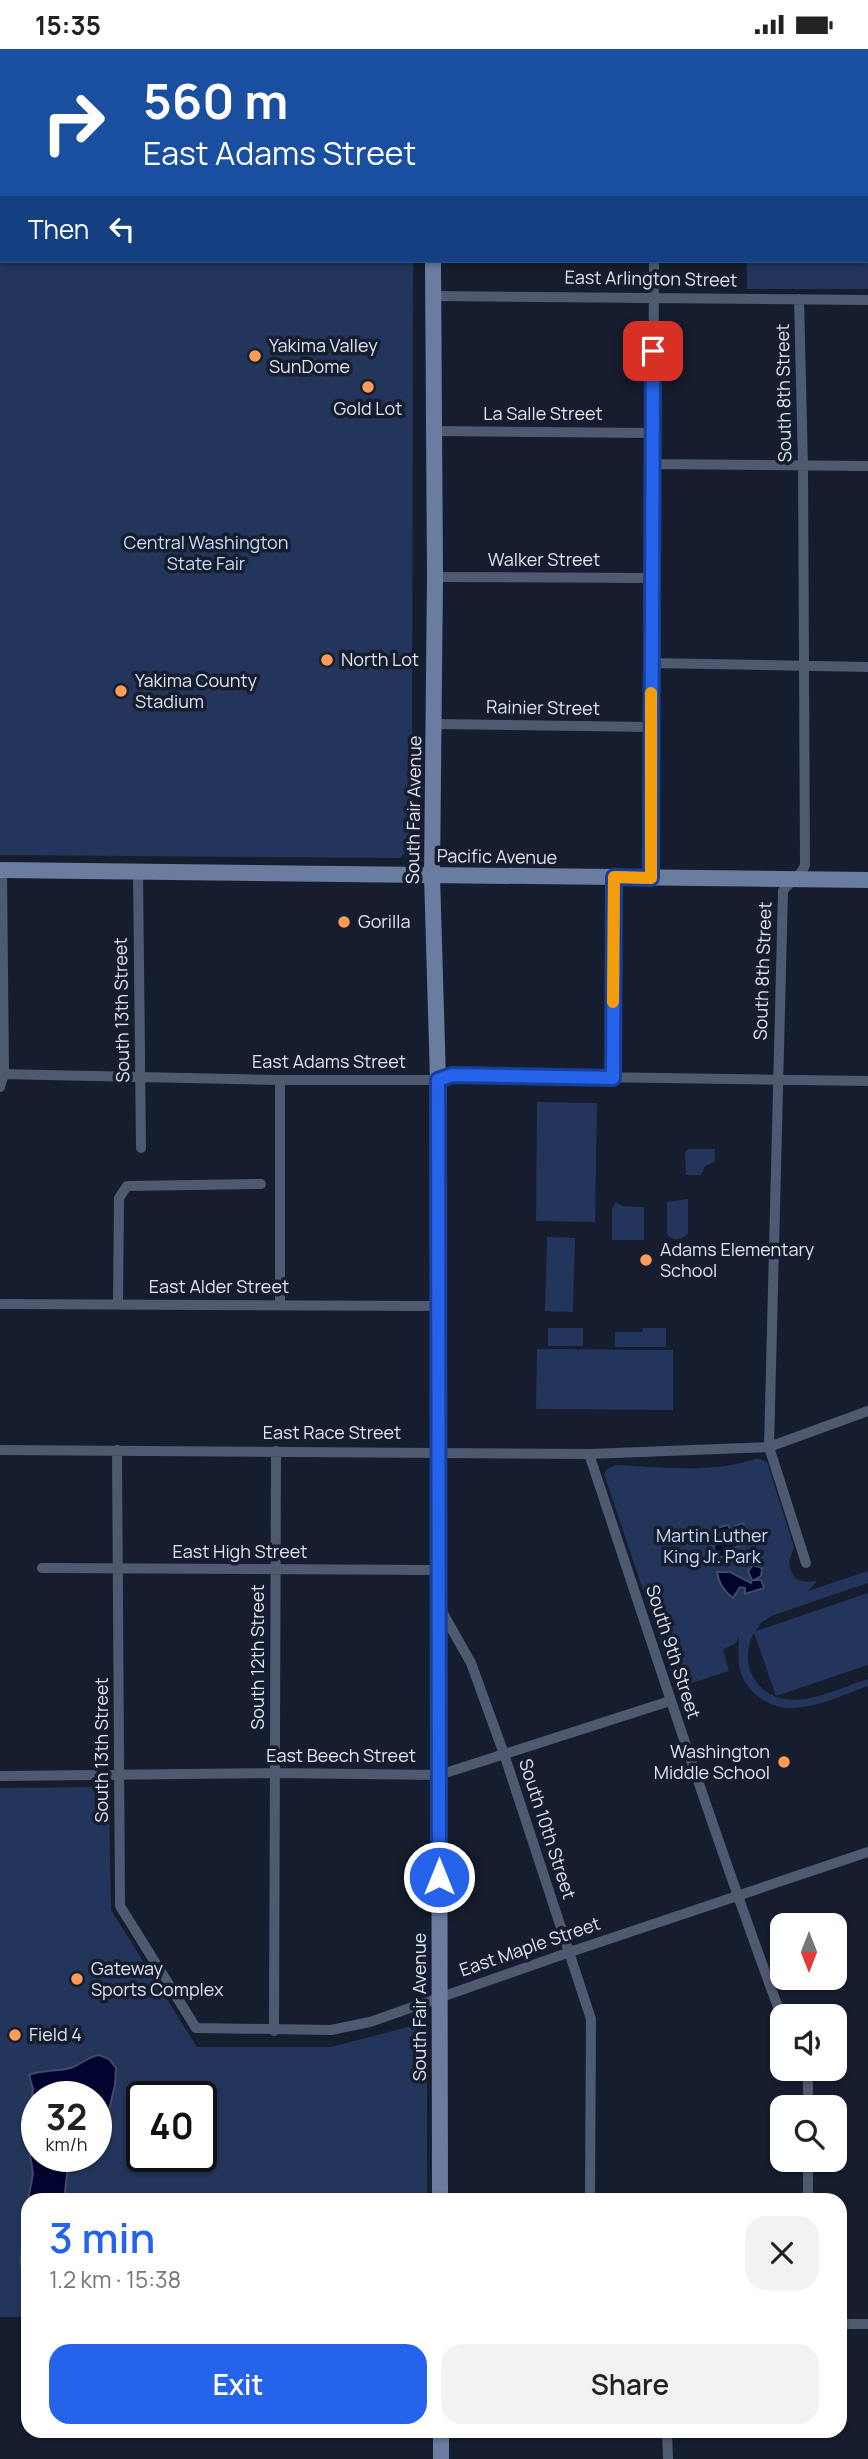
<!DOCTYPE html>
<meta charset="utf-8">
<style>
:root{--surface:#fff;--page:#f2f2f2;--text:#222;--muted:#767676;--accent:#2563eb}
body{margin:0;font-family:Manrope,sans-serif;background:var(--page);color:var(--text);height:100vh;display:flex;flex-direction:column;font-size:26px;white-space:nowrap}
*{box-sizing:border-box;margin:0}
p{font-size:23px;color:var(--muted)}
.icon{flex:none;width:38px;height:38px;fill:none;stroke:currentColor;stroke-width:2;stroke-linecap:round;stroke-linejoin:round}
.map{position:relative;flex:1;overflow:hidden}
.sheet{position:absolute;left:21px;top:2144px;width:826px;height:245px;display:flex;flex-direction:column;background:var(--surface);border-radius:21px;box-shadow:0 2px 5px #0004}
.sheet>*{flex:none}
.top-card{position:absolute;left:0px;top:0px;width:868px;height:214px;box-shadow:0 2px 5px #0004;background:#1a4fa0;color:#fff;overflow:hidden}
.needle{width:46px;rotate:180deg}
.controls{position:absolute;left:770px;top:1864px;display:grid;gap:14px}
.controls a{display:grid;place-items:center;width:77px;height:77px;border-radius:14px;background:var(--surface);box-shadow:0 2px 5px #0004;font-size:35px}
.speed{position:absolute;left:21px;top:2032px;display:flex;gap:14px;font-size:35px;font-weight:700;text-align:center}
.speed>*{display:grid;place-content:center;width:91px;height:91px;border-radius:50%;background:var(--surface);box-shadow:0 2px 5px #0004;line-height:1}
.speed small{font-size:18px;font-weight:400}
.speed .limit{border:4px solid #111;border-radius:10px;background:#fff;color:#111}
.pin{position:absolute;display:grid;place-items:center;width:60px;height:60px;color:#fff;margin:-30px;border-radius:14px;box-shadow:0 4px 10px #0006}
.me{position:absolute;width:77px;margin:-38px;rotate:0deg;stroke-linejoin:round;filter:drop-shadow(0 0 5px #0008)}
.turn{display:flex;align-items:center;gap:24px;height:147px;padding:0 28px;font-size:32px}
.turn .icon{width:91px;height:91px;stroke-width:2.5}
.turn b{display:block;font-size:49px;line-height:60px}
.then{display:flex;align-items:center;height:66px;padding:0 28px;background:#0003;gap:14px;font-size:26px}
.round{display:grid;place-items:center;flex:none;width:74px;height:74px;border-radius:21px;background:var(--page)}
.head{display:flex;align-items:center;justify-content:space-between;height:119px;padding:0 28px}
h1{font-size:42px;font-weight:600;line-height:52px;color:var(--accent)}
.button{display:flex;gap:14px;margin-top:auto;padding:14px 28px}
.button a{flex:1;height:80px;border-radius:21px;background:var(--accent);color:#fff;font-size:28px;font-weight:600;line-height:80px;text-align:center}
.button a+a{background:var(--page);color:var(--text)}
.status{display:flex;justify-content:space-between;align-items:center;height:49px;padding:0 35px;background:var(--surface);direction:ltr}
.status svg{height:19px;fill:currentColor}
.map>svg:first-child{display:block}
.green{fill:#23355b;fill-rule:evenodd}
.water{fill:#00042e;stroke:#434768;stroke-width:2}
.lines{fill:none;stroke-linecap:round;stroke-linejoin:round}
.street{stroke:#4f5a70;stroke-width:10}
.secondary{stroke:#6a7ca0;stroke-width:16}
.route-casing{stroke:#184099;stroke-width:18}
.route{stroke:#2563eb;stroke-width:12}
.slow{stroke:#f59e0b;stroke-width:12}
.poi-dot{fill:#fe9c57;stroke:#151d2e;stroke-width:2.5}
.labels{text-anchor:middle;stroke-width:7;stroke-linejoin:round;paint-order:stroke}
.street-label{font-size:18px;fill:#dee4f0;stroke:#151d2e}
.poi-label{font-size:18px;fill:#dee4f0;stroke:#151d2e;text-anchor:start}
.park-label{font-size:18px;fill:#cbdbfa;stroke:#151d2e}
</style>
<div class="status"><b>15:35</b><svg viewBox="0 0 49 12"><path d="M0 12V9h3v3zM5 12V6h3v6zM10 12V3h3v9zM15 12V0h3v12zM26 1h20v11H26zM47 4h2v5h-2z"/></svg></div>
<div class="map">
<svg width="868" height="2410" viewBox="0 0 868 2410">
<rect width="100%" height="100%" fill="#151d2e"/>
<path class="green" d="M0 0H413L2 2V212H413L412 797 400 809 0 806Z
M868 0V240H747V212H866Z
M537 1053 597 1054 595 1173 536 1172Z
M688 1100H715V1113L705 1117 701 1126H686L685 1103Z
M688 1150V1185C681 1191 674 1193 667 1185V1153Z
M616 1153 622 1157 644 1158V1191H612V1160Z
M547 1188 575 1189 573 1263 545 1262Z
M548 1279H583V1297H548Z
M643 1279H666V1298H615V1283H642Z
M537 1300 673 1301V1361L536 1360Z
M758 1409 767 1413 794 1498 789 1513 791 1522 796 1530 806 1533 817 1532 808 1542 868 1522V1534L774 1566 762 1573 756 1582 868 1544V1616L776 1647 754 1584C747 1596 746 1613 752 1626 777 1672 831 1642 868 1630V1637C845 1645 819 1658 794 1659 771 1661 746 1644 740 1621 737 1610 739 1599 739 1588L735 1595 723 1600 729 1622 676 1639 604 1425 607 1420 616 1416C664 1418 712 1425 758 1409Z
M100 1738 109 1742 111 1861 197 1998H331L412 1977 410 1969 415 1967 424 1970 427 1975V2151H28V2268H0V1739ZM37 2048H96V2107H37ZM142 2048H201V2107H142Z"/>
<path class="water" d="M743 1474 749 1494 732 1499V1505L728 1509 719 1507 713 1498 715 1496 713 1490 720 1487 717 1479 728 1476 732 1484 736 1482 735 1477Z
M753 1516 762 1519 761 1527 754 1531H761L764 1539 745 1545V1539L740 1538 733 1549C724 1542 719 1535 717 1523H730L751 1534 752 1531 748 1522Z
M99 2006 109 2010 116 2019 115 2036 104 2081 96 2088V2048H37V2107H74L68 2117 64 2151H28L33 2125 29 2098 33 2085 30 2067 33 2040 29 2026C44 2020 61 2023 73 2018 83 2014 88 2008 99 2006Z
M28 2153V2238L24 2235 20 2210Z"/>
<g class="lines">
<path class="street" d="M433 247 868 251
M799 250 803 417 805 816C801 828 790 831 783 842L769 1398 806 1514
M434 382 652 384
M653 415 868 417
M435 528 652 529
M652 614 868 618
M434 675 651 678
M138 823 141 1099
M651 829 654 212
M0 1025 280 1031H438L452 1026 868 1032
M613 1029 614 828
M0 1038 4 1025 2 821
M0 1255 438 1257
M118 1255 119 1149 127 1137 261 1135
M280 1255V1031
M0 1401 589 1405 769 1398 868 1362
M117 1401 120 1857 196 1979 331 1981 370 1973 570 1903 868 1803
M589 1405C652 1594 713 1783 782 1969
M42 1519 438 1521
M440 1559 471 1614 504 1705 591 1970 590 2151
M0 1727 275 1724 439 1726 670 1652
M274 1982 276 1402
M803 2020 808 2032V2058
M808 2151V2110
M840 2275H868
M667 2382 668 2410"/>
<path class="secondary" d="M435 2V0
M433 212 435 528 432 826 438 1031 440 2151
M0 821 868 831
M441 2382V2410"/>
</g>
<g class="lines">
<g class="route-casing">
<path id="route" d="M439 1828 438 1031 452 1026 613 1029 614 828 651 829 653 302"/>
</g>
<use href="#route" class="route"/>
<path class="slow" d="M613 953 614 828 651 829V644"/>
</g>
<g class="poi-dot">
<circle cx="255" cy="307" r="7"/>
<circle cx="368" cy="338" r="7"/>
<circle cx="327" cy="611" r="7"/>
<circle cx="121" cy="642" r="7"/>
<circle cx="344" cy="873" r="7"/>
<circle cx="646" cy="1211" r="7"/>
<circle cx="784" cy="1713" r="7"/>
<circle cx="77" cy="1930" r="7"/>
<circle cx="15" cy="1986" r="7"/>
</g>
<g class="labels">
<g class="street-label">
<text transform="translate(651 230) rotate(1)" y="6">East Arlington Street</text>
<text transform="translate(784 344) rotate(-91)" y="6">South 8th Street</text>
<text x="543" y="371">La Salle Street</text>
<text x="544" y="517">Walker Street</text>
<text transform="translate(543 659) rotate(1)" y="6">Rainier Street</text>
<text transform="translate(414 761) rotate(-89)" y="6">South Fair Avenue</text>
<text transform="translate(497 808) rotate(1)" y="6">Pacific Avenue</text>
<text transform="translate(763 922) rotate(-88)" y="6">South 8th Street</text>
<text transform="translate(122 961) rotate(-91)" y="6">South 13th Street</text>
<text x="329" y="1019">East Adams Street</text>
<text x="219" y="1244">East Alder Street</text>
<text x="332" y="1390">East Race Street</text>
<text x="240" y="1509">East High Street</text>
<text transform="translate(673 1603) rotate(72)" y="6">South 9th Street</text>
<text transform="translate(258 1608) rotate(-90)" y="6">South 12th Street</text>
<text transform="translate(102 1701) rotate(-90)" y="6">South 13th Street</text>
<text x="341" y="1713">East Beech Street</text>
<text transform="translate(547 1780) rotate(72)" y="6">South 10th Street</text>
<text transform="translate(530 1898) rotate(-19)" y="6">East Maple Street</text>
<text transform="translate(420 1958) rotate(-90)" y="6">South Fair Avenue</text>
</g>
<g class="poi-label">
<text x="269" y="303">Yakima Valley<tspan x="269" dy="21">SunDome</tspan></text>
<text x="368" y="366" text-anchor="middle">Gold Lot</text>
<text x="341" y="617">North Lot</text>
<text x="135" y="638">Yakima County<tspan x="135" dy="21">Stadium</tspan></text>
<text x="358" y="879">Gorilla</text>
<text x="660" y="1207">Adams Elementary<tspan x="660" dy="21">School</tspan></text>
<text x="770" y="1709" text-anchor="end">Washington<tspan x="770" dy="21">Middle School</tspan></text>
<text x="91" y="1926">Gateway<tspan x="91" dy="21">Sports Complex</tspan></text>
<text x="29" y="1992">Field 4</text>
</g>
<g class="park-label">
<text x="206" y="500">Central Washington<tspan x="206" dy="21">State Fair</tspan></text>
<text x="712" y="1493">Martin Luther<tspan x="712" dy="21">King Jr. Park</tspan></text>
</g>
</g>
</svg>
<div class="controls">
<a><svg class="needle" viewBox="-14 -14 28 28"><path d="M0-13l5 13h-10z" fill="#e53935"/><path d="M0 13l5-13h-10z" fill="#767676"/></svg></a>
<a><svg class="icon" aria-label="sound" viewBox="0 0 24 24"><path d="M4 9h4l5-4v14l-5-4H4zM17 9q2 3 0 6"/></svg></a>
<a><svg class="icon" aria-label="search" viewBox="0 0 24 24"><circle cx="10" cy="10" r="6"/><path d="M15 15l6 6"/></svg></a>
</div>
<div class="speed"><div>32<small>km/h</small></div><div class="limit">40</div></div>
<div class="pin" style="left:653px;top:302px;background:#d93025"><svg class="icon" aria-label="arrive" viewBox="0 0 24 24"><path d="M6 21V4h12l-3 4 3 4H6"/></svg></div>
<svg class="me" style="left:439px;top:1828px" viewBox="-20 -20 40 40"><circle r="17" fill="#2563eb" stroke="#fff" stroke-width="3"/><path d="M0-11L8 9 0 5-8 9z" fill="#fff"/></svg>
<div class="top-card">
<div class="turn"><svg class="icon" aria-label="right" viewBox="0 0 24 24"><path d="M7 20v-9h11M14 6l5 5-5 5"/></svg><div><b>560 m</b>East Adams Street</div></div>
<div class="then">Then<svg class="icon" aria-label="left" viewBox="0 0 24 24"><path d="M17 20v-9H6M10 6l-5 5 5 5"/></svg></div>
</div>
<section class="sheet">
<div class="head"><div><h1>3 min</h1><p>1.2 km · 15:38</p></div><a class="round"><svg class="icon" aria-label="close" viewBox="0 0 24 24"><path d="M6 6l12 12M18 6L6 18"/></svg></a></div>
<div class="button"><a>Exit</a><a>Share</a></div>
</section>
</div>
